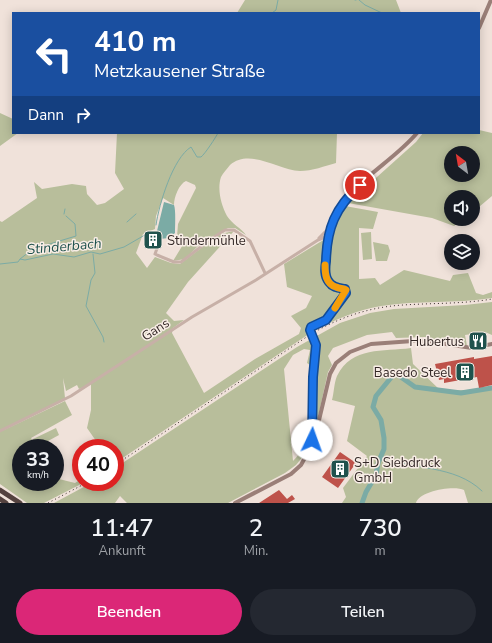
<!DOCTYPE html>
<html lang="de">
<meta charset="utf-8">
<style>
:root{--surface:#171b24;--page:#242831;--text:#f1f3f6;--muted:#9ea1a6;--accent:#db2777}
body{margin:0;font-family:"Nunito Sans",sans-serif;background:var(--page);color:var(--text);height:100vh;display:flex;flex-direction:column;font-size:15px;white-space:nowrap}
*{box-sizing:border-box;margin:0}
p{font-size:13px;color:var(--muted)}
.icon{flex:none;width:22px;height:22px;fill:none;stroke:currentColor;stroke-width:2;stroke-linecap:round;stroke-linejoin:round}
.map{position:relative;height:503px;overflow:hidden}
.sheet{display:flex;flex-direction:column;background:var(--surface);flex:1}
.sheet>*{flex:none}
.guide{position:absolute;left:12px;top:12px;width:468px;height:122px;border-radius:0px;box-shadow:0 2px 10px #0003;background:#1a4fa0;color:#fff;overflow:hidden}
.needle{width:26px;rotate:329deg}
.fabs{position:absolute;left:444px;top:146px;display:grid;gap:8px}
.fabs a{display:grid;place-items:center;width:36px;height:36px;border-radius:50%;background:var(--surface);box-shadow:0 2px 10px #0003;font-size:20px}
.speed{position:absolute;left:12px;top:439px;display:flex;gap:8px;font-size:20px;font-weight:700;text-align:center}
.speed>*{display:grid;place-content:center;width:52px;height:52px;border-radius:50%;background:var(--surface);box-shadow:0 2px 10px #0003;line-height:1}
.speed small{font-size:10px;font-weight:400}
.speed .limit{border:6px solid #d22;background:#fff;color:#111}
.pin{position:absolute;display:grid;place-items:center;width:34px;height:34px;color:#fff;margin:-17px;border:2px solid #fff;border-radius:50%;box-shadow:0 1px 4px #0007}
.me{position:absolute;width:44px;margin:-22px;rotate:3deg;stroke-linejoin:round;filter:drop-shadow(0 0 3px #0008)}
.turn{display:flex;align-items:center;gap:14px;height:84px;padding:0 16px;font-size:18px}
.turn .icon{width:52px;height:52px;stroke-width:2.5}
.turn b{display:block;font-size:28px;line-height:34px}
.then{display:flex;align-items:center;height:38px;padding:0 16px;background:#0003;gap:8px;font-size:15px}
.eta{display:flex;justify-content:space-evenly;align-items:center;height:68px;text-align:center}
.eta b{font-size:24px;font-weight:600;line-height:28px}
.primary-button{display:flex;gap:8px;margin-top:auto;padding:8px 16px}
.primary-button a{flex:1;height:46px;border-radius:24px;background:var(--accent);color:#fff;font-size:16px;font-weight:600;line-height:46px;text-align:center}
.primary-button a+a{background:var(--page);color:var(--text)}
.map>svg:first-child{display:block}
.green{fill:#b8be9b;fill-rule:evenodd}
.water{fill:#7baba5}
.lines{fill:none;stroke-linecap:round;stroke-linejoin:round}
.stream{stroke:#7baba5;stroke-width:1}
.river{stroke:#7baba5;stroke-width:5}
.building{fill:#be524a}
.street{stroke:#c7b0a7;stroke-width:3}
.secondary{stroke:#9a7f78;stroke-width:4}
.highway{stroke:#54423f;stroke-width:5}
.rail{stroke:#342927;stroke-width:1;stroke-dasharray:1 3;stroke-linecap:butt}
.route-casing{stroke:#114b97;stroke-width:10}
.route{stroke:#1a73e8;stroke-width:7}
.slow{stroke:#f59e0b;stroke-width:7}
.labels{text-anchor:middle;stroke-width:3;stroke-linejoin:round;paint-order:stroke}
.poi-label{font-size:13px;fill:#342927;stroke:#f8ede6;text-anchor:start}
.street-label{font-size:13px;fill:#342927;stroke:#f8ede6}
.water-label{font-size:14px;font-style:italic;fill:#1f524d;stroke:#f8ede6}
</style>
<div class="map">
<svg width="492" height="503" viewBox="0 0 492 503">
<rect width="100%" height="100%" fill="#f0e2da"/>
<path class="green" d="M245 0H396L401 13H237Z
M0 113 13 119V133H18L0 146Z
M479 130 492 133V196L473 212V197H451V219H464L454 226 432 218 348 203 416 142 423 133H479ZM451 153H473V175H451Z
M117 133H337L336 163C325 166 312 171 300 171 278 170 250 148 230 165 227 169 223 173 221 177 217 189 221 205 227 216 232 224 241 228 246 235L235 228H228L201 243 185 259 173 261 184 243 177 237 178 224 196 188 195 185 186 181C179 184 174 197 174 205L163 198 156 216 155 229 143 234 136 253 147 268 155 257 171 263 180 264 220 234 234 231 188 282 166 313 174 321 184 320 173 328 172 333 204 393 255 359 299 334 301 328 291 316 306 308 312 296 287 287 284 264 325 239 323 260 325 272 329 270 327 266 329 236H332L334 227 345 206 378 212 373 229 359 228V279L375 278 380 285 404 270 450 281 453 275 468 273 476 293 483 295 492 292V298C455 304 418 300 381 306 357 310 334 320 312 332L115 463V448H101L87 428 91 410V384L79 389 77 385 66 391 63 378 65 398 2 431 65 401 72 415 31 438 37 448H21V482H55V478L75 483 81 479V482H85L44 503H27L0 484V221L2 222 37 198 34 182 42 189 72 184 86 186 87 194 97 205 105 203 124 189 115 173Z
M371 232 372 259 363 260 361 233Z
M373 242 388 245 390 251 387 261H376Z
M492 302V335L485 332 465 335 467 346 425 337 396 338 392 332 367 335 333 348 328 356 332 365 328 372 314 435 315 376 309 375 310 365 307 363 310 350 304 349 293 355 284 369 293 461 304 449 309 431 310 442 304 455 296 465 285 473 228 503H127L120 496 115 503H54L93 482H115V468L297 347 340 323 370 313 394 309 465 305Z
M411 348 413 364 441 391 492 389V503H468L464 490C454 485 419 491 416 503H342L346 497 343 488 367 456 347 441 355 406 332 400C334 393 334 383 337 376 352 346 383 352 411 348Z
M56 428 59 435 37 447 33 439Z"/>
<path class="water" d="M164 202 174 205C176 210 175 227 175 233L169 238 160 239 157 231Z"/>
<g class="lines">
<path class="stream" d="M355 0H356
M359 0 365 5 382 13
M272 13 276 10 278 0
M64 214 65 209
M127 222 136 214
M156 225C159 204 173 158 191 147L197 157H201C205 154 216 137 218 133
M93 254 95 273 91 280 86 306 103 337 104 342
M20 259 33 249 76 236 75 224 66 216
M0 264 18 262 20 259 25 260 53 254 74 257 91 252 100 254 124 247 150 232
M381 456C413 471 454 464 482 491"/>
<path class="river" d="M362 503 366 492 376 475 378 463 384 449V438L381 420 373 407 376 396 394 374 398 375 415 387 461 393 492 388"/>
</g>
<path class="building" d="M492 356V385L479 388 477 377 444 383V379L439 380 435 364 474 357V359Z
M340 452 356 463 338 488 322 477Z
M279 490 287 499 292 495 295 499 288 503H259Z"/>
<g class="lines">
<path class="street" d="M319 238 329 228
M159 243 155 254 157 255 174 262H181L211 239 225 230H234L250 241 265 273
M0 431 71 396 192 317 256 280 318 240 328 236"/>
<path class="secondary" d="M479 28 491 0
M314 441 312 438 316 345 310 330 311 327 326 320 346 291 345 289C327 285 325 280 326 262 326 250 326 236 330 225 346 184 390 165 417 133
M235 503 291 474 301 465 314 441 330 374 336 363 350 352 371 344 413 341H426L472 348 492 344"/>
<path class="highway" d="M0 490 20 503
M0 499 6 503"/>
<path class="rail" d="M115 465 308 336C337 318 369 307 403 305 433 303 463 304 492 299
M48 503 88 482"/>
</g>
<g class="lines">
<g class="route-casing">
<path id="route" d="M312 440 313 377 316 345 310 330 311 327 326 320 346 293 345 289C339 288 333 288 329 282 324 276 325 268 326 261 327 228 335 208 360 185"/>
</g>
<use href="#route" class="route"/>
<path class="slow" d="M325 265C325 274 326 284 336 287 340 289 343 288 346 290L335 308"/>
</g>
<defs>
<g id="building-square" transform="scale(1)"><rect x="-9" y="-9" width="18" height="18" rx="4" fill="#1f524d" stroke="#f8ede6"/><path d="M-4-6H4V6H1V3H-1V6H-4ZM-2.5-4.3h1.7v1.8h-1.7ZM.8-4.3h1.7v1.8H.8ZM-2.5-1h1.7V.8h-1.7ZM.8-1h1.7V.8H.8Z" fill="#fff"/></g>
<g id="restaurant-square" transform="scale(1)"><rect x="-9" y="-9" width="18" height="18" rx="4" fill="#1f524d" stroke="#f8ede6"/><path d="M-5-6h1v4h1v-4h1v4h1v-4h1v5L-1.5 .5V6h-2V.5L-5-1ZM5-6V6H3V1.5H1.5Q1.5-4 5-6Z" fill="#fff"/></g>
</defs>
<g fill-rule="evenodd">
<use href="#building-square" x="153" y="240"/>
<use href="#restaurant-square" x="478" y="341"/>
<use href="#building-square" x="465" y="372"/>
<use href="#building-square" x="340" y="469"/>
</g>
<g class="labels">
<g class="poi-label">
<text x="167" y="245">Stindermühle</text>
<text x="464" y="346" text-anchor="end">Hubertus</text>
<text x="451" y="377" text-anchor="end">Basedo Steel</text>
<text x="354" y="467">S+D Siebdruck<tspan x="354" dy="15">GmbH</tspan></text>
</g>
<g class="street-label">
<text transform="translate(155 329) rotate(-33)" y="5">Gans</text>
</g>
<g class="water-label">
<text transform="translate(64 246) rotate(-5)" y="5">Stinderbach</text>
</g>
</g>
</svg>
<div class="fabs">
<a><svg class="needle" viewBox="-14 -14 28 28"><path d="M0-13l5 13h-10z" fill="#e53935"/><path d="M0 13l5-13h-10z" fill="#9ea1a6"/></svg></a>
<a><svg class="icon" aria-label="sound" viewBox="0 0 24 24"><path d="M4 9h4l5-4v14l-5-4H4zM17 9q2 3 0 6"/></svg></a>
<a><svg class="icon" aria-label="layers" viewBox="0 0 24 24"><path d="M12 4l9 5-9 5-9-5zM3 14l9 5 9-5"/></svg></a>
</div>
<div class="speed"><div>33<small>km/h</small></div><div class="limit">40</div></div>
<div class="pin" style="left:360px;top:185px;background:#d93025"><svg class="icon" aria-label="arrive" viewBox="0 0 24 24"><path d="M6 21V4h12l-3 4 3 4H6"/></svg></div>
<svg class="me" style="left:312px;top:440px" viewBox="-20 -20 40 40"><circle r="19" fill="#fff"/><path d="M0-13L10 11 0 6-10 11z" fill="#1a73e8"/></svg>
<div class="guide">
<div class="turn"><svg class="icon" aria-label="left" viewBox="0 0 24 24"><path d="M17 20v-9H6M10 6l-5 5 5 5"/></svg><div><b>410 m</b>Metzkausener Straße</div></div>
<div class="then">Dann<svg class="icon" aria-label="right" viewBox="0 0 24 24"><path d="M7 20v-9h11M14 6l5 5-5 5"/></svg></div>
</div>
</div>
<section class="sheet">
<div class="eta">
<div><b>11:47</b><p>Ankunft</p></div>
<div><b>2</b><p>Min.</p></div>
<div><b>730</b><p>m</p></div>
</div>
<div class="primary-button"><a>Beenden</a><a>Teilen</a></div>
</section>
